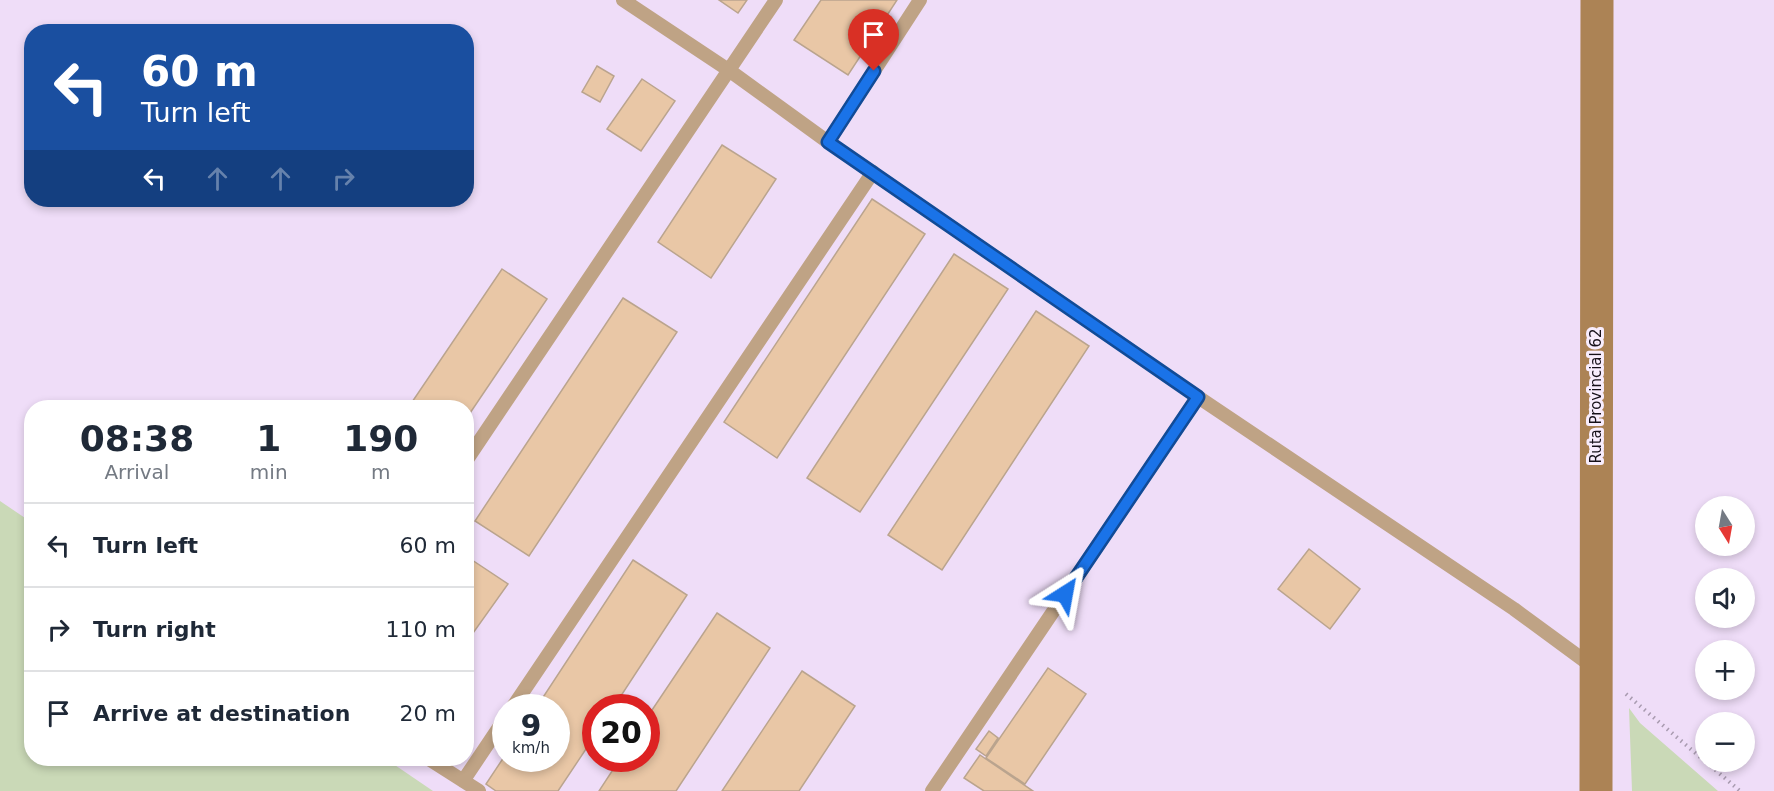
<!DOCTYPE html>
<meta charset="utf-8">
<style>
:root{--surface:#fff;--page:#f2f2f3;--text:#1f2937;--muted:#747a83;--line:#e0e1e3}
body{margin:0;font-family:"DejaVu Sans",sans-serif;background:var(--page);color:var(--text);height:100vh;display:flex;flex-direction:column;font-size:22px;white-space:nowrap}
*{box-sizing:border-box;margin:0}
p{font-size:20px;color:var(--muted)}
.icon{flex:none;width:33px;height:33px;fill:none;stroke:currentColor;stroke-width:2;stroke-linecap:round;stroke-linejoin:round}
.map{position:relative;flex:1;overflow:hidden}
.side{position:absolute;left:24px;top:400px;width:450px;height:366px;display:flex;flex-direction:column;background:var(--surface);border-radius:24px;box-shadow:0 3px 9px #0003}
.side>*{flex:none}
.hud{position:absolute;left:24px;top:24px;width:450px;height:183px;border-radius:24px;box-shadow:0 3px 9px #0003;background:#1a4fa0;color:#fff;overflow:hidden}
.needle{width:39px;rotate:169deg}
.controls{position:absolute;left:1695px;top:496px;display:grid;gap:12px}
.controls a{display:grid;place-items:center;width:60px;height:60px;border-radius:50%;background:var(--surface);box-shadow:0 3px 9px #0003;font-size:30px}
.speed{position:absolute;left:492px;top:694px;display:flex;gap:12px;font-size:30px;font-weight:700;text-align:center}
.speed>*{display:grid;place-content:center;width:78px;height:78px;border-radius:50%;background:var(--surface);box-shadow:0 3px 9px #0003;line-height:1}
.speed small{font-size:15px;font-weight:400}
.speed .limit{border:9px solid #d22;background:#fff;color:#111}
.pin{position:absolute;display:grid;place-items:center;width:51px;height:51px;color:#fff;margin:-62px -26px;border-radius:50% 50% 50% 0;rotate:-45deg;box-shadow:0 0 6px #0007}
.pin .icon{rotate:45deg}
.me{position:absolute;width:66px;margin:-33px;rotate:34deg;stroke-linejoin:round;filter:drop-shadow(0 0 4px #0008)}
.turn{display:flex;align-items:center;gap:21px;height:126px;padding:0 18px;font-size:27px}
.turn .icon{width:78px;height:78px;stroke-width:2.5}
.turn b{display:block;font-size:42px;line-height:51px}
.lanes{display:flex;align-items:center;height:57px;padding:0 18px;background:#0003;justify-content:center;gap:30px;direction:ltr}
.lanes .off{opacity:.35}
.eta{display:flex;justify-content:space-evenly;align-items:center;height:102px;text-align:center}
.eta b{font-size:36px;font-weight:700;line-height:42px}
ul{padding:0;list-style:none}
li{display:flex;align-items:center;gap:18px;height:84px;padding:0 18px;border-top:2px solid var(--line)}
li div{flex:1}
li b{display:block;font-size:22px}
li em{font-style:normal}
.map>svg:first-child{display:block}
.green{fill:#cad9b7}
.building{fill:#e9c7a6;stroke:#baa48e;stroke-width:1.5}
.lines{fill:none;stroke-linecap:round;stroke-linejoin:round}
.path{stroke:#a99bb0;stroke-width:4;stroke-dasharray:1.5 4.5;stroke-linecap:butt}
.service{stroke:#bfa385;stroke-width:14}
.secondary{stroke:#ac8355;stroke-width:33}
.route-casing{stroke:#114b97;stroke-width:15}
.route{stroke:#1a73e8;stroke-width:10}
.labels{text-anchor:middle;stroke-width:6;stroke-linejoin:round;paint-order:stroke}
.street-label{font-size:15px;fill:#150f18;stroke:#f8edfd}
</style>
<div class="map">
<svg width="1774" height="791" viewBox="0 0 1774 791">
<rect width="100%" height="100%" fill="#efddf8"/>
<path class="green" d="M0 501 31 522 32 759H386L433 791H0Z
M1629 708 1640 723 1718 791H1632Z"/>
<path class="building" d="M719 0H747L738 13Z
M821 0H897L848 75 794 40Z
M597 66 614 76 600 102 582 92Z
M642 79 675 101 641 151 607 129Z
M722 145 776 179 711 278 658 242Z
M872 199 925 234 777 458 724 422Z
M954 254 1008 289 860 512 807 478Z
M502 269 547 299 466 419V408H408Z
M623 298 677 332 529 556 475 521Z
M1036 311 1089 346 942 570 888 535Z
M1309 549 1360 589 1330 629 1278 589Z
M466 556 508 584 466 643Z
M633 560 687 595 613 708H596V734L558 791H496L486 784 506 754V759H556V708H536Z
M717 613 770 648 676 791H599L620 759H646V719Z
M1048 668 1086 694 1025 784 986 758Z
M802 671 855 706 799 791H722Z
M989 731 998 738 986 756 976 749Z
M980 755 1033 791H984L964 778Z"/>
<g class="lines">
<path class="path" d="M1626 694 1706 762
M1706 762 1740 791"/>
<path class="service" d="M623 0 730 71 828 142 1198 397 1514 609 1593 667
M828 142 920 0
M466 461 776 0
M512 708 873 172
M429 759 479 791
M463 781 506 717
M932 791 1198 397"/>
<path class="secondary" d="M1596 791 1597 0"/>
</g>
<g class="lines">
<g class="route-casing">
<path id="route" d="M874 71 828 142 1198 397 1065 594"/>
</g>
<use href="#route" class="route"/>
</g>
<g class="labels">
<g class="street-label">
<text transform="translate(1596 396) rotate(-90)" y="5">Ruta Provincial 62</text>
</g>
</g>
</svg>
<div class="controls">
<a><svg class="needle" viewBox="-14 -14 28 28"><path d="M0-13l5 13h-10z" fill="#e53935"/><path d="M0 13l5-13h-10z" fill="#747a83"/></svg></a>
<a><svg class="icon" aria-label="sound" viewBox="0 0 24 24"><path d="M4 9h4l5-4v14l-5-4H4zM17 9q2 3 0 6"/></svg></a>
<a>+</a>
<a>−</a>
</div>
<div class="speed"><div>9<small>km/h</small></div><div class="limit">20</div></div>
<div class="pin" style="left:874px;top:71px;background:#d93025"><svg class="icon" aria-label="arrive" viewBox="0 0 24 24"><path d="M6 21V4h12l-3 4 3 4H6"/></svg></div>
<svg class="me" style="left:1065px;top:594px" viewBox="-20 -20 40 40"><path d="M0-17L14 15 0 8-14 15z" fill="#1a73e8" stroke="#fff" stroke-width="4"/></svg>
<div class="hud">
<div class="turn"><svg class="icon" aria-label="left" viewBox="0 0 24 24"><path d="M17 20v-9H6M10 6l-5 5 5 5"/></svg><div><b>60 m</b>Turn left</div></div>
<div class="lanes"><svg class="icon" aria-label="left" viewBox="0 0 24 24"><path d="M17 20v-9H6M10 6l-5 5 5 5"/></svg><svg class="icon off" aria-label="ahead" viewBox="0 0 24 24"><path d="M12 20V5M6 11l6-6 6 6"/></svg><svg class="icon off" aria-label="ahead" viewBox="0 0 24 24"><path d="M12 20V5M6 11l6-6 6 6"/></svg><svg class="icon off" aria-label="right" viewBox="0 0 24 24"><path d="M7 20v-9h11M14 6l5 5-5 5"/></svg></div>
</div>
<section class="side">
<div class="eta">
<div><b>08:38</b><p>Arrival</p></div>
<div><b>1</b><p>min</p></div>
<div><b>190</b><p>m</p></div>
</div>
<ul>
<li><svg class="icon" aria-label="left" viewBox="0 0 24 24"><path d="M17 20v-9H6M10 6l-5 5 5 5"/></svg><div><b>Turn left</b></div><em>60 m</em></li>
<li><svg class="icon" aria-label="right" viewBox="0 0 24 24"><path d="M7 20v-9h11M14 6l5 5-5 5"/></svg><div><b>Turn right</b></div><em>110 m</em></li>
<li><svg class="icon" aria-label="arrive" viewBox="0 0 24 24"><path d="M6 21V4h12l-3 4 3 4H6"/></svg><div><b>Arrive at destination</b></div><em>20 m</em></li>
</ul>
</section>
</div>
